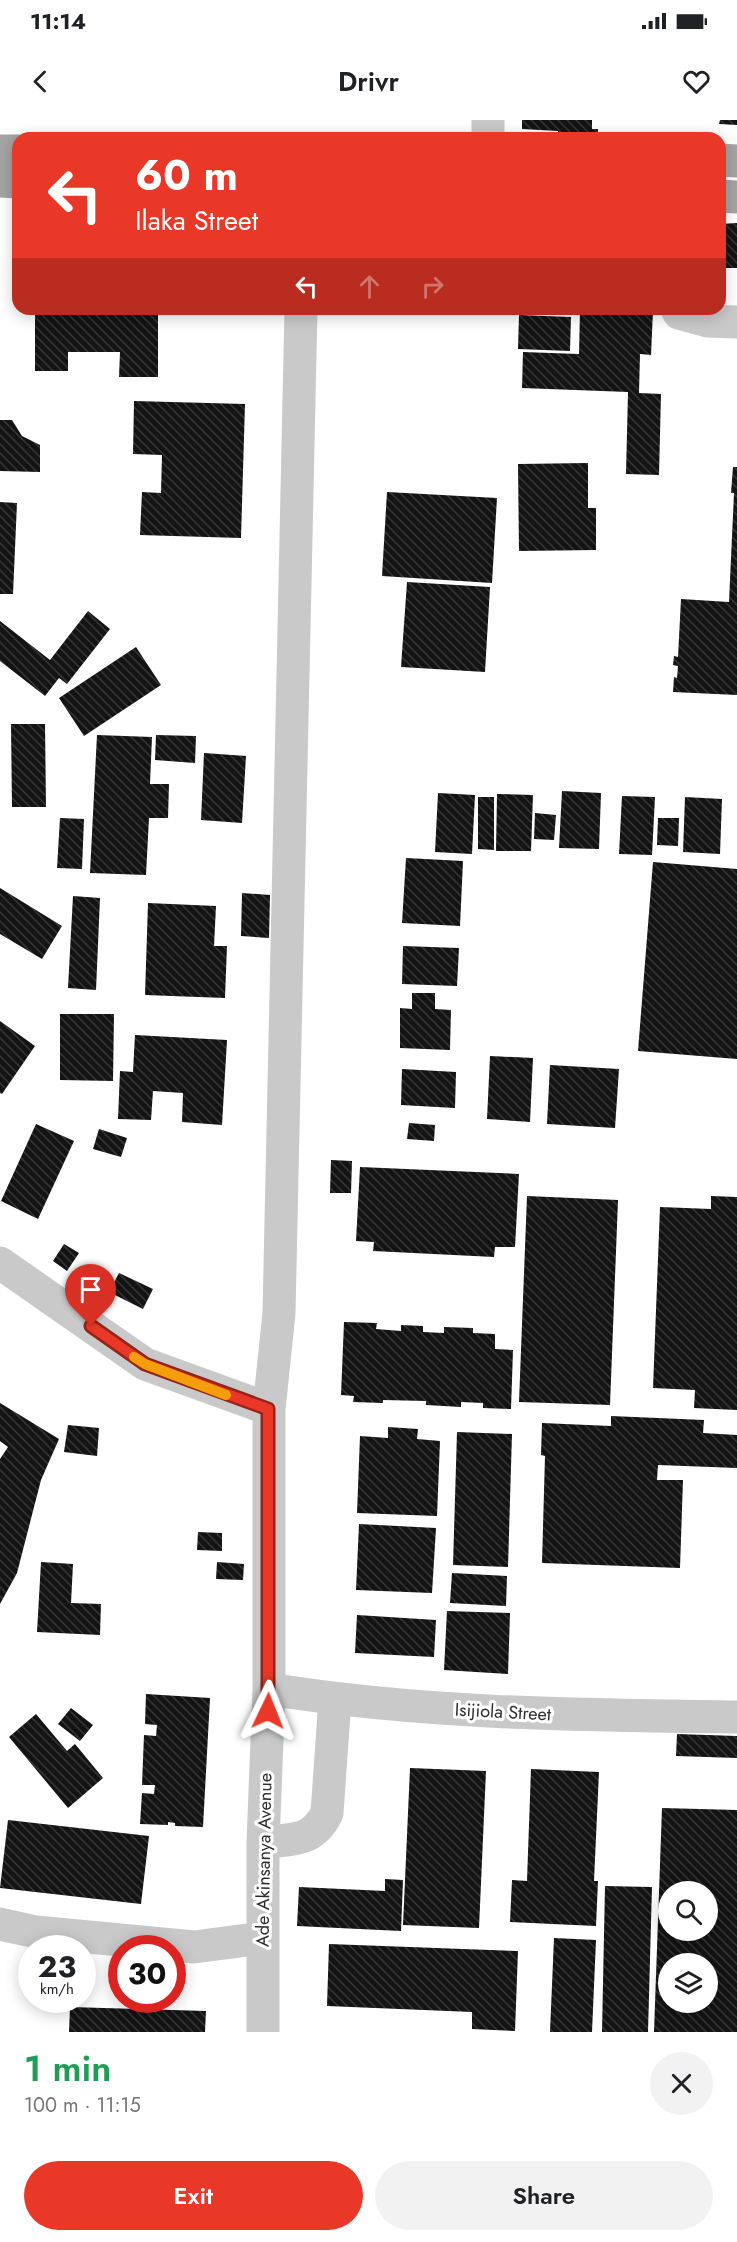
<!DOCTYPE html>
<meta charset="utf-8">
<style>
:root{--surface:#fff;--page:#f2f2f2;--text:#202124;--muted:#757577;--accent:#e93827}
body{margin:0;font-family:Jost,sans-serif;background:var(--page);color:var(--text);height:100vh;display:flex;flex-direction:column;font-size:22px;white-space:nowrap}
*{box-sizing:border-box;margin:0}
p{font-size:20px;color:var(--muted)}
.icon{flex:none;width:33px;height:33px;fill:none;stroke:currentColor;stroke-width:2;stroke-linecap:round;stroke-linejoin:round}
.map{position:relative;height:1912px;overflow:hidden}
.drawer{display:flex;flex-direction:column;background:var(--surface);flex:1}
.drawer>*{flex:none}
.guide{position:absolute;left:12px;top:12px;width:714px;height:183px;border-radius:18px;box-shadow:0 3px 15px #0003;background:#e93827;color:#fff;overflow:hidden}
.tools{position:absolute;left:658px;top:1761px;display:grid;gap:12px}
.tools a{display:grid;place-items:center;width:60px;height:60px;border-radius:50%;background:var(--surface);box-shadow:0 3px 15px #0003;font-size:30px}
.speed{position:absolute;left:18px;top:1815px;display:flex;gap:12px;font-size:30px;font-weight:700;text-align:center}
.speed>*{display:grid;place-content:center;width:78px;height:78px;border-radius:50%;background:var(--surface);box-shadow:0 3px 15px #0003;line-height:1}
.speed small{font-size:15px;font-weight:400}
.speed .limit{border:9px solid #d22;background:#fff;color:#111}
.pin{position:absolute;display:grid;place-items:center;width:51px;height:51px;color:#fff;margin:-62px -26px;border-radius:50% 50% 50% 0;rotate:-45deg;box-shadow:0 0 6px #0007}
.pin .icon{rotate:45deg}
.me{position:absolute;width:66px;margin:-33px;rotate:2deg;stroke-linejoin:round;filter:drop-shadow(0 0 4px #0008)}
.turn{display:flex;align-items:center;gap:21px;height:126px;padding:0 24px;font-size:27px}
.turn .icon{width:78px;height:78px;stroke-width:2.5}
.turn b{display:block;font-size:42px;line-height:51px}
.lanes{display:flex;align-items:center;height:57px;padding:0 24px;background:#0003;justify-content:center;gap:30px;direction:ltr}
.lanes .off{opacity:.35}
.round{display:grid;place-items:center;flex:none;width:63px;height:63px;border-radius:32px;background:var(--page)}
.overview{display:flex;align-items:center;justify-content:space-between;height:102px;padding:0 24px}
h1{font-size:36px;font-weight:600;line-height:45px;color:#1e9e55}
.primary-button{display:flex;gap:12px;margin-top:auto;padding:12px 24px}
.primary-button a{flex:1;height:69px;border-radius:36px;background:var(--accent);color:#fff;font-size:24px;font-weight:600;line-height:69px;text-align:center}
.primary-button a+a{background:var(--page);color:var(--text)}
.status{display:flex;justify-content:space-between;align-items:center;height:42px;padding:0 30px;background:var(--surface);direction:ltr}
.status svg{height:16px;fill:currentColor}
header{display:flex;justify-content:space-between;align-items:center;height:78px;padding:0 24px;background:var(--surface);font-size:27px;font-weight:600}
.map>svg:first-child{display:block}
.building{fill:url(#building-back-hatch);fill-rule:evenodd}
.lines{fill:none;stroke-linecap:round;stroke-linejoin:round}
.minor{stroke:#c9c9c9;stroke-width:33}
.major{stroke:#a4a4a4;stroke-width:33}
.route-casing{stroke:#972419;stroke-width:15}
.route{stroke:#e93827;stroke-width:10}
.slow{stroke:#f59e0b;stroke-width:10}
.labels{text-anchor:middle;stroke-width:6;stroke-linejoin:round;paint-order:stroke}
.street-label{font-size:18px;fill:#2c2c2c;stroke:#fff}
</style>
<div class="status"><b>11:14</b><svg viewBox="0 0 49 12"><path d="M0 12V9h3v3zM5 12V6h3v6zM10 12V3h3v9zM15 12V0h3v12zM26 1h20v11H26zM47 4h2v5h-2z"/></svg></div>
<header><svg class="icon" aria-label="back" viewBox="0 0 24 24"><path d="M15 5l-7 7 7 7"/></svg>Drivr<svg class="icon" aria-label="heart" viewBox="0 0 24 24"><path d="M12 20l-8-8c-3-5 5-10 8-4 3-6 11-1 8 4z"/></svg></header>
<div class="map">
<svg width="737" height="1912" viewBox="0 0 737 1912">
<defs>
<pattern id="building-back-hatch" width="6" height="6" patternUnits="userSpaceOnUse" patternTransform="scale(1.5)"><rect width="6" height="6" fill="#131313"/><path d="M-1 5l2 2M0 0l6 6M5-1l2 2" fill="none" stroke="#363636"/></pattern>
</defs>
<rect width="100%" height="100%" fill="#fff"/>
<path class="building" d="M522 0H592V9H598V15L558 14V11L522 9Z
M720 0H737V5L719 4Z
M737 103V148H720V104Z
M35 189H158V257H119L120 232H68V251H35Z
M580 189 653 191 651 235 640 234 639 273 661 274 659 355 626 354 628 272 522 268 523 232 579 234Z
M519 195 571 197 570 231 518 229Z
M134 281 245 284 241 418 140 415 142 372 161 373 162 335 133 334Z
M0 300H12L22 316 40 325V352L0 351Z
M588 343V388H596V430L519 431 518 344Z
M733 347H737V575L673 572 674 557 677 558 678 546 673 545 674 536 678 537 681 479 729 482 734 373H731Z
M387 372 497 378 492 463 382 456Z
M0 382 17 383 13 474H0Z
M407 462 490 467 485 552 401 547Z
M88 491 110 509 67 564 59 558 45 576 0 541V501L50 540Z
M136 527 161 565 84 616 59 578Z
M11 604H45L46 687H12Z
M97 615 152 617 150 664H169L168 698H149L146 755 90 753Z
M156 615 196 616 195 643 155 640Z
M204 633 246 636 242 703 201 700Z
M562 671 601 673 599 729 559 728Z
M438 673 475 675 472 734 435 732Z
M497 674 533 675 531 731H496Z
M622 676 655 677 652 735 619 734Z
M478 677H494V730L478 729Z
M685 677 722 679 720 734 683 732Z
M535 693 556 695 554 720 534 719Z
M60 698 84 699 82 749 57 748Z
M658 698H679L678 726 657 725Z
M406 738 463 741 460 806 402 803Z
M653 742 737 749V939L638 931Z
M0 768 62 806 42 839 0 814Z
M242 773 270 775 269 818 241 816Z
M73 776 100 778 96 870 68 868Z
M148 783 216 786 214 826H227L225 878 145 875Z
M403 826 459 828 457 866 402 864Z
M412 873H435V889L451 890 450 930 400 928V888L412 889Z
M60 894H114L113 961 60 960Z
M0 901 35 926 2 974 0 973Z
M135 915 227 920 222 1005 182 1002 183 973 153 971 151 1000 118 999 120 951 133 952Z
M490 936 533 938 530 1002 487 999Z
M550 945 619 949 615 1008 547 1004Z
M402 949 456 952 455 988 401 985Z
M409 1003 435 1005 434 1021 407 1019Z
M36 1004 74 1021 38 1099 1 1081Z
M99 1009 127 1018 121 1037 93 1029Z
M331 1040 352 1041 351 1073H330Z
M360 1047 519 1054 515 1127H495L494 1137 373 1131 374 1122 356 1121Z
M527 1076 618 1080 610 1285 519 1282Z
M711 1076 737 1077V1290L694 1288 695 1270 653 1268 660 1087 711 1089Z
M64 1124 79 1133 67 1151 53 1141Z
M119 1153 153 1169 143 1189 109 1172Z
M344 1202 377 1203 376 1209 401 1211V1205L423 1206V1212L444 1213V1207L473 1208V1213L495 1214V1229L513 1230 511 1289 483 1288V1283L461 1282V1287L426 1285V1281L383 1280V1283L353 1282 354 1276 341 1275Z
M0 1283 59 1319 41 1360 17 1453 0 1484V1339L8 1327 0 1321Z
M611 1296 704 1300 703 1313 737 1315V1348L658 1345 657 1360H683L680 1448 542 1443 545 1336 541 1335 542 1303 611 1306Z
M68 1305 99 1308 97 1336 64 1332Z
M388 1307 418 1309 417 1319 440 1321 437 1396 357 1393 360 1316 388 1318Z
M457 1312 512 1314 508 1447 453 1445Z
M359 1404 436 1408 432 1473 356 1470Z
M198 1412 222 1413V1431L197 1430Z
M41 1442 73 1444 71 1483 101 1484 100 1515 37 1512Z
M217 1442 244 1444 243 1460 216 1459Z
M452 1453 507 1456 506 1486 450 1483Z
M447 1491 510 1493 508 1554 444 1550Z
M357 1495 436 1500 434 1537 355 1533Z
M146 1574 210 1578 203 1707 175 1706V1703L168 1702V1705L140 1704 142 1673 154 1674 155 1665H142L144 1615 156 1616 157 1605 145 1604Z
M71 1588 93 1605 80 1621 58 1604Z
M36 1594 67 1631 75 1624 103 1658 68 1688 9 1617Z
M677 1614 737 1616V1638L676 1636Z
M410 1648 486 1651 479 1808 403 1805Z
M531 1649 599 1652 594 1761H598L596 1806 510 1802 512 1760 527 1761Z
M662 1688 737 1690V1912H654ZM669 1772H708V1810H669ZM669 1844H708V1882H669Z
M8 1700 149 1716 141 1784 0 1768Z
M385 1759 403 1760 401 1811 297 1806 299 1767 385 1771Z
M605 1766 652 1767 648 1912H602Z
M554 1818 596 1820 592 1912H550Z
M329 1824 518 1831 515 1911 472 1909V1892L327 1886Z
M70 1887 206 1891 205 1912H69Z"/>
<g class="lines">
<path class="minor" d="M488 18V0
M677 189 679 193 708 201 737 202
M0 1143 145 1244 269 1289
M269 1569C424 1594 580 1595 737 1597
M263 1723C293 1718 312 1723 327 1693L335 1579
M0 1804 36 1812 194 1827 262 1818
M263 1912V1723L269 1569V1289L279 1193 301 189"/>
<path class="major" d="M0 31H18
M720 40 737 41
M0 61 18 62
M720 76 737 77"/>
</g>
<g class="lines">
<g class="route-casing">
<path id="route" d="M91 1206 145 1244 268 1289V1591"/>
</g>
<use href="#route" class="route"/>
<path class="slow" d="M134 1237 145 1244 226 1275"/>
</g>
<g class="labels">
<g class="street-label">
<text transform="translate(503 1592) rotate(3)" y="6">Isijiola Street</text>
<text transform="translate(264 1740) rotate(-89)" y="6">Ade Akinsanya Avenue</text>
</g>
</g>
</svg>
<div class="tools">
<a><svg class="icon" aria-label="search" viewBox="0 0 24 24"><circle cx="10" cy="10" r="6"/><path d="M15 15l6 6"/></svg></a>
<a><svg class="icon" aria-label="layers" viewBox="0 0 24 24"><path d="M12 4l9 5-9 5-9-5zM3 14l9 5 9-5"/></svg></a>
</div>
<div class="speed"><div>23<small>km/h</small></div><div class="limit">30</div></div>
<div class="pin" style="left:91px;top:1206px;background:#d93025"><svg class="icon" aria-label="arrive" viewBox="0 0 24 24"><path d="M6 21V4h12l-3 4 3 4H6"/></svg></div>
<svg class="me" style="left:268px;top:1591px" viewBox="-20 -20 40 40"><path d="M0-17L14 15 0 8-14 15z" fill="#e93827" stroke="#fff" stroke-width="4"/></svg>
<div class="guide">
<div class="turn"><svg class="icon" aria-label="left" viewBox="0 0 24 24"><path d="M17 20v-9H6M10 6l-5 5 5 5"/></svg><div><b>60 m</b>Ilaka Street</div></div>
<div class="lanes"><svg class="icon" aria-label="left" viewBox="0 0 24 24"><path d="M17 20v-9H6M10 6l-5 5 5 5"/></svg><svg class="icon off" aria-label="ahead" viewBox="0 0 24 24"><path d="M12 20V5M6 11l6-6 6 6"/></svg><svg class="icon off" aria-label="right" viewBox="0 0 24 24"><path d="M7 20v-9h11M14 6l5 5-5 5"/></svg></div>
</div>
</div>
<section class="drawer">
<div class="overview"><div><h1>1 min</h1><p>100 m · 11:15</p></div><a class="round"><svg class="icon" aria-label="close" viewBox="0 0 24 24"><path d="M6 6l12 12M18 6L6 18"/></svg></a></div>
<div class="primary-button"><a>Exit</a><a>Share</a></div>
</section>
